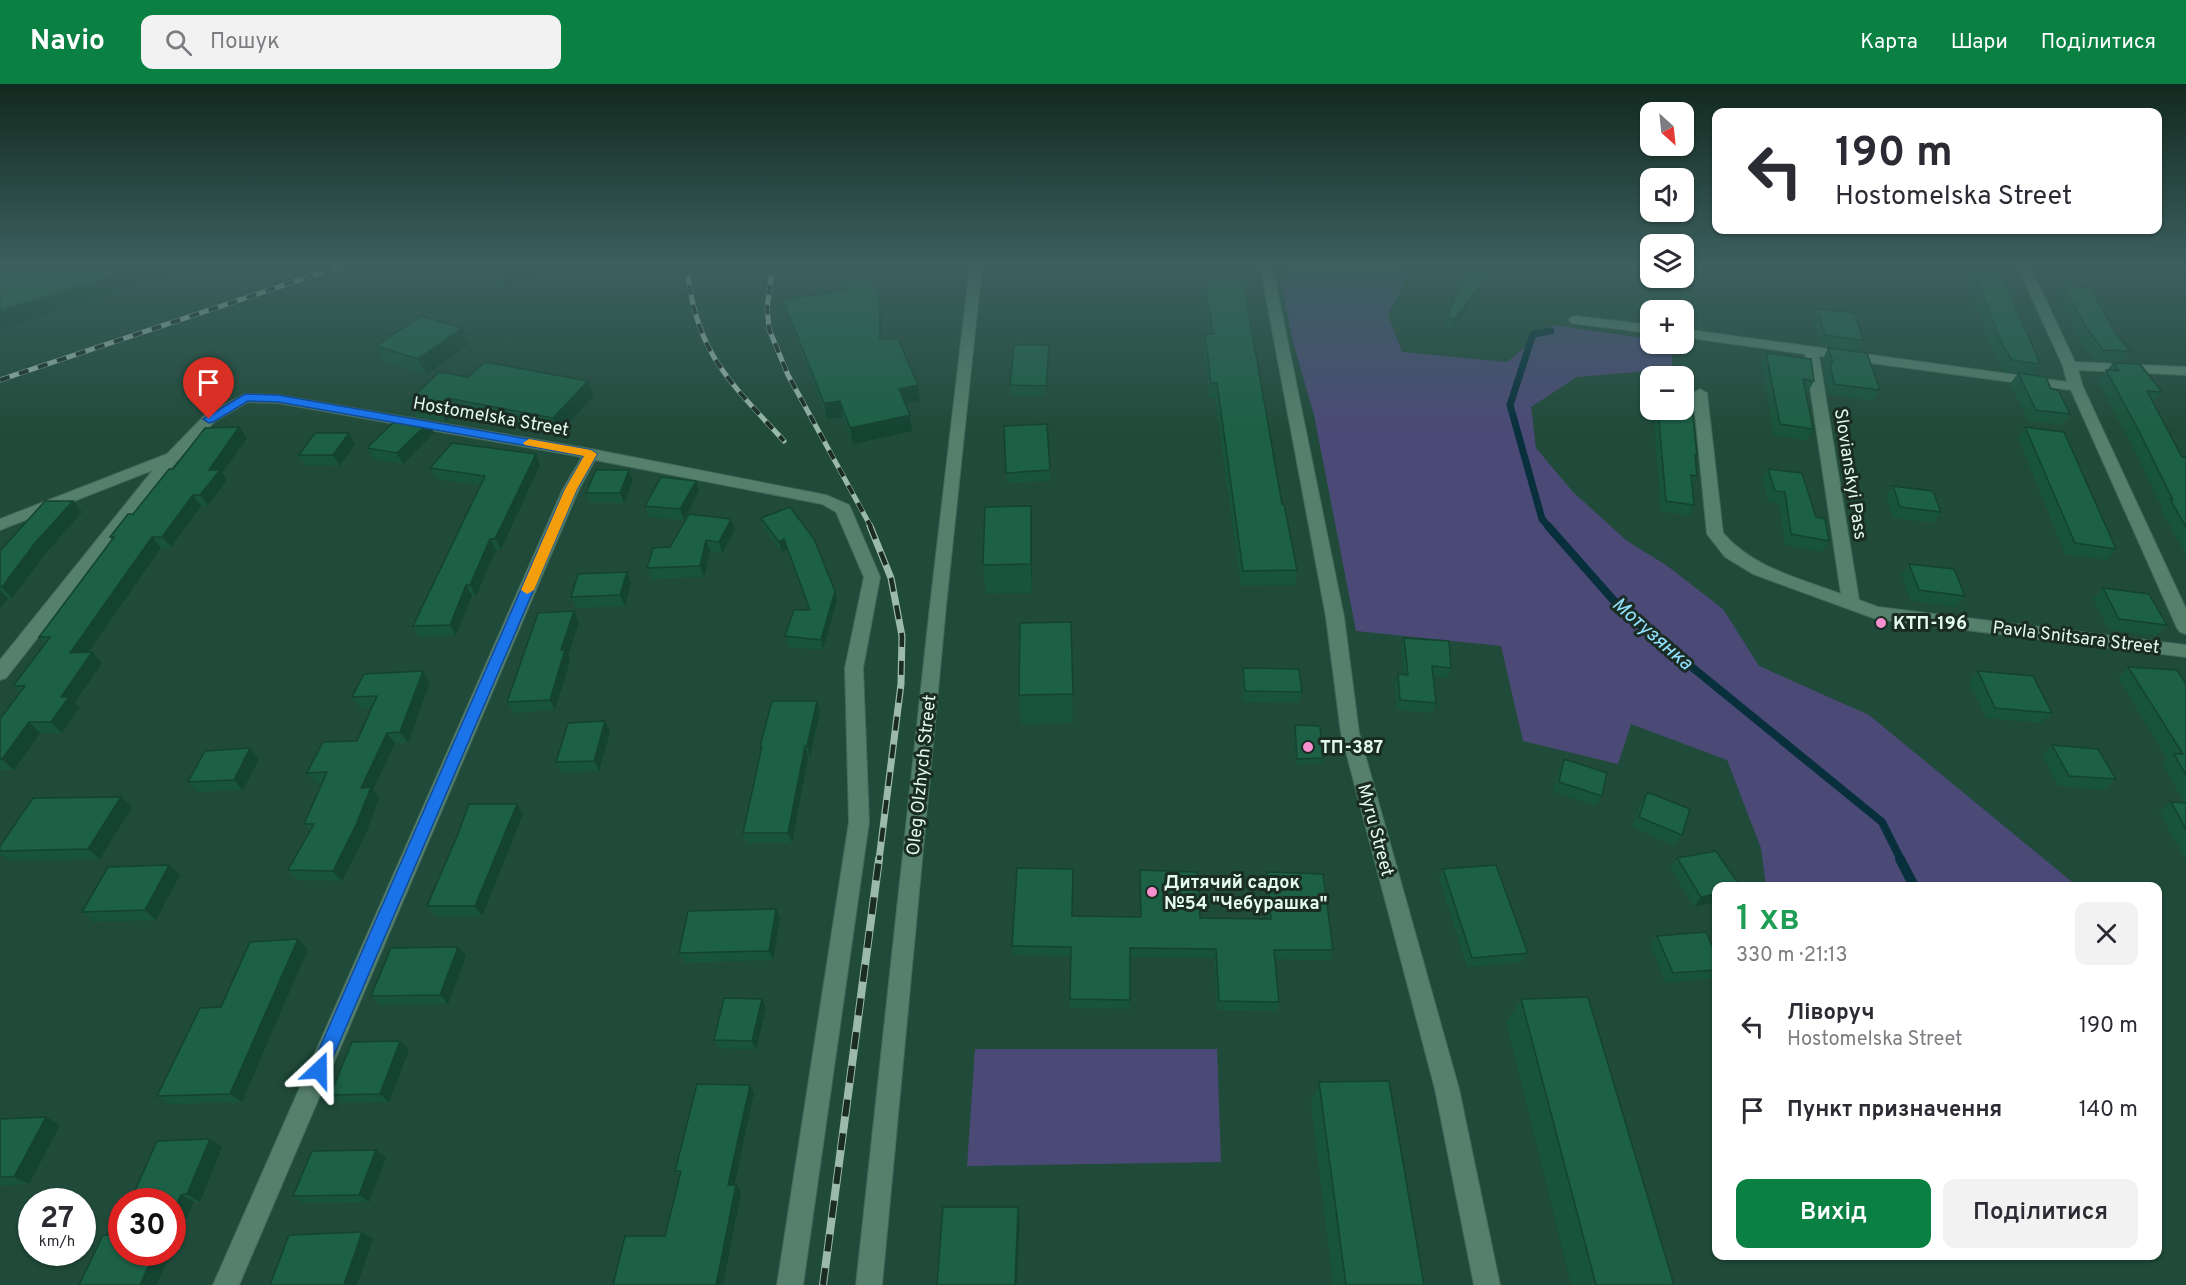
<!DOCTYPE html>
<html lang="uk">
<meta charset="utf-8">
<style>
:root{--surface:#fff;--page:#f2f2f3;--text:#2b2b33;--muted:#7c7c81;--accent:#0b8043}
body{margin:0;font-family:Overpass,sans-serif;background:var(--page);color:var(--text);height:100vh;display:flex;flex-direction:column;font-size:22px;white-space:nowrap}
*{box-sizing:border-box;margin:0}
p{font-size:20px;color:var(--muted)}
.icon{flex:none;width:33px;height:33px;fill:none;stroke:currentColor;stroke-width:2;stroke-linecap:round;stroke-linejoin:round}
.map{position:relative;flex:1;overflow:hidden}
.side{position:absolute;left:1712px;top:798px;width:450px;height:378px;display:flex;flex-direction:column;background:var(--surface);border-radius:12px;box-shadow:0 2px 4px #0004}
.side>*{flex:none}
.hud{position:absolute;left:1712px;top:24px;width:450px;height:126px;border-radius:12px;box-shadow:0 2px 4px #0004;background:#fff;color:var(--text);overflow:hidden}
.needle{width:39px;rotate:153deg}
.controls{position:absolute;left:1640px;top:18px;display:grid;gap:12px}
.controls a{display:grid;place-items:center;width:54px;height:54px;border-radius:12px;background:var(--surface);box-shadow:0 2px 4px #0004;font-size:30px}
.speed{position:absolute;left:18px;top:1104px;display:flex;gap:12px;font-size:30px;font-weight:700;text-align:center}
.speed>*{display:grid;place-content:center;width:78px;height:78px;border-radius:50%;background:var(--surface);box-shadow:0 2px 4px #0004;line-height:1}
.speed small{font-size:15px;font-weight:400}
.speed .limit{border:9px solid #d22;background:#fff;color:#111}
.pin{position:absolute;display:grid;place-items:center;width:51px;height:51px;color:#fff;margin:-62px -26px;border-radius:50% 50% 50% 0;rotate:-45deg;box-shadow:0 0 6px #0007}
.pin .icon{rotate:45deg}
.me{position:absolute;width:66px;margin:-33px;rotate:23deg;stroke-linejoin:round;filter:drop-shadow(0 0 4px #0008)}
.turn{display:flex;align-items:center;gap:21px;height:126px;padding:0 24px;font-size:27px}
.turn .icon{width:78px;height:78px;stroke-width:2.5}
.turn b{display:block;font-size:42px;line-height:51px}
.round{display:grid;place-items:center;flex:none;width:63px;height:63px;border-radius:12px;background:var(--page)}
.head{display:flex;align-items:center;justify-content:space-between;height:102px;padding:0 24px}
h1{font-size:36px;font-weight:600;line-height:45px;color:#1e9e55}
.primary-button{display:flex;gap:12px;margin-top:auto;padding:12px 24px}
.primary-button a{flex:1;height:69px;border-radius:12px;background:var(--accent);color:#fff;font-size:24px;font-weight:600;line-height:69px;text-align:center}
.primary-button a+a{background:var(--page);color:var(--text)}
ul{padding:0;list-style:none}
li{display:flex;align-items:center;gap:18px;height:84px;padding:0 24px}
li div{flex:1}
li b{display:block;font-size:22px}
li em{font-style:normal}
header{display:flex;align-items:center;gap:36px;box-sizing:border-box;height:84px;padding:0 30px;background:var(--accent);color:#fff}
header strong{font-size:28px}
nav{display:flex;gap:33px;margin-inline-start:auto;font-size:21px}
.search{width:420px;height:54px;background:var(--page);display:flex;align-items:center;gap:15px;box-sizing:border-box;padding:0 21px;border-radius:12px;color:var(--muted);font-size:22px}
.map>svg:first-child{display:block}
.green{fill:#4b4a77}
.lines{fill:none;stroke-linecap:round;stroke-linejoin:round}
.stream-far2{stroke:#072f3c;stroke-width:7}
.stream-far1{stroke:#072f3c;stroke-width:8}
.stream{stroke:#072f3c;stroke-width:10}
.street-casing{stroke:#41695a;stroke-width:2}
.street{fill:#55806c;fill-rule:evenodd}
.rail-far2-casing{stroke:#9bb9ac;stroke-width:5}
.rail-far1-casing{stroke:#9bb9ac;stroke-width:7}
.rail-casing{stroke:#9bb9ac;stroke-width:8}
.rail-far2{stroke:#1a2c24;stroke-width:4;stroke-dasharray:10;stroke-linecap:butt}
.rail-far1{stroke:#1a2c24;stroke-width:4.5;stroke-dasharray:14;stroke-linecap:butt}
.rail{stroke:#1a2c24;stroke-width:6;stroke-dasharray:17;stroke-linecap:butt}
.wall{fill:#18533c}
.shaded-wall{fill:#144331}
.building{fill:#1c6046;stroke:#144331;stroke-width:1.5}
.route{fill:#1a73e8;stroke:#114b97;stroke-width:1.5}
.slow{fill:#f59e0b}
.poi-dot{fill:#f790ce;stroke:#1a2c24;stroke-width:2}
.labels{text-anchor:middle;stroke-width:6;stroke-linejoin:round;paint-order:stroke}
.street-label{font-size:18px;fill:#e3faef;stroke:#1a2c24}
.poi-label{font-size:18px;font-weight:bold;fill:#e3faef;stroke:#1a2c24;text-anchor:start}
.water-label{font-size:20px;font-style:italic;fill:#90e0fe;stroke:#1a2c24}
</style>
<header>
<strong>Navio</strong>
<div class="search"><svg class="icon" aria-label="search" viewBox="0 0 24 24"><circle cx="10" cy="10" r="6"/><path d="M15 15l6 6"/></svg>Пошук</div>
<nav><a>Карта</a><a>Шари</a><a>Поділитися</a></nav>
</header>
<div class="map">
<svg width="2186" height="1201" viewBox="0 0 2186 1201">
<rect width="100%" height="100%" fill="#204a39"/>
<path class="green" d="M1290 181H1393L1409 189 1388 231 1402 268 1507 278 1552 241 1650 255V260H1672V285L1577 293 1531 323 1536 364 1573 408 1627 457 1666 481 1723 525 1759 582 1869 631 2077 802H1766L1761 764 1727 676 1631 640 1618 680 1523 657 1501 562 1356 547 1314 331 1293 258 1281 198Z
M975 965H1217L1221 1078 967 1082Z"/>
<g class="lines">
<path class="stream-far2" d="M1549 443 1542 435 1510 321 1533 250 1551 247"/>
<path class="stream-far1" d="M1548 442 1623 527 1882 738 1901 776"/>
<path class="stream" d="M1900 775 1914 802"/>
<g class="street-casing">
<path id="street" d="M970 181H982L946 522 882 1201H856L930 522Z
M1260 181H1272L1344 533 1359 649 1459 1005 1500 1201H1474L1435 1005 1341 649 1326 533Z
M2017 181H2029L2075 278 2186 283V291L2078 286 2083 303 2186 525V550L2180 548 2177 544 2071 306 1819 272 1859 516 1878 523 2186 561V573L1876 535 1753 490 1725 473 1707 450 1693 309 1700 305 1707 309 1723 449C1753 484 1799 494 1841 510L1805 270 1683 253V245L2067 298 2063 282Z
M1576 232 1650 241V249L1571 239 1569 236 1571 233Z
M245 310 278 311 591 365 826 411 849 421 851 425 880 493 863 584 869 738 803 1201H777L849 738 845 584 864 493 836 428 822 420 595 376 579 405 239 1201H213L563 405 582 373 278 319 248 318 214 338 177 377 6 594 0 596V576L153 386 0 446V435L167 370 204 332Z"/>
</g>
<use href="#street" class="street"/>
<g class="rail-far2-casing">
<path id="rail-far2" d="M687 181C694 267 729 297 784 357
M773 181 767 224 769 245 788 291 871 443
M0 296 344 181"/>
</g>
<g class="rail-far1-casing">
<path id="rail-far1" d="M870 442 891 494 902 552 901 600 879 776"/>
</g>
<g class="rail-casing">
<path id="rail" d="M823 1201 879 775"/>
</g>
<use href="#rail-far2" class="rail-far2"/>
<use href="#rail-far1" class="rail-far1"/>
<use href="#rail" class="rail"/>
</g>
<path class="wall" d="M480 181H536L540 192 506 205Z
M901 181H929L928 183H901Z
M1468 181H1500L1451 247 1445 243 1447 233Z
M1960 181H1998L2040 280 2033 291 2004 287 1999 276H1996L1975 220 1976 219Z
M843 197 881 227 882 255 920 317 906 320 912 347 853 360 843 333 827 335 787 232 783 216 845 205Z
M1205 197 1282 420 1297 486 1295 501 1241 502 1215 314H1209L1204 265 1205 250H1209L1204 212Z
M2063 201 2116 250 2130 267 2122 278 2095 277 2077 252 2056 211Z
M1817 225 1863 256 1857 267 1819 262 1812 235Z
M462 244 469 260 426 291 385 278 376 262Z
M1828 264 1880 306 1874 317 1828 310 1824 289 1826 285 1823 275Z
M1766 269 1814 297 1808 308 1805 307 1813 345 1807 356 1774 351 1761 279Z
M1049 272 1046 312H1010V301Z
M2113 279 2162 308 2153 319 2182 373H2186V471L2161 426 2162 424 2129 356 2098 297Z
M2018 289 2051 305 2070 330 2062 341 2028 337 2010 300Z
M468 293 594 312 559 349 454 329 446 338 417 333 409 317Z
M1653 326H1683L1697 372 1696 375 1697 392 1692 402 1694 421 1689 432 1661 427Z
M239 343 247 354 222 389 227 396 208 422H201L171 463 161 464 88 569 92 568 102 579 75 618 80 623 62 649H40L14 686H0V635L20 609 13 602 45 560 39 553 112 456 110 453 133 430 173 385Z
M2025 343 2116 465 2106 476 2065 470 2018 354Z
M349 349 355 360 340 382 305 381 299 371Z
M434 349 403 380 373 375 367 364Z
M540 381 501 465 496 466 476 512H472L456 551 419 553 413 542 480 401 436 395 430 384Z
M1768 385 1816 433 1829 457 1822 468 1785 461 1779 419 1769 418 1762 396Z
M629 386 633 396 624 419H591L586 409Z
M1050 386V397L1007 399 1006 389Z
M1893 402 1941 428 1933 439 1893 434 1886 412Z
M699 407 684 436 649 433 645 422Z
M73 417 82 428 45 470 12 514H8L0 524V467Z
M790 423 837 517 823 566 788 563 785 552 809 526 787 466 782 468 764 445 761 434Z
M731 435 735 446 722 469 710 467 704 493 651 495 647 484 670 463Z
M1032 452V509L986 510 983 481Z
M1909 480 1965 512 1956 523 1911 517 1901 491Z
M627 488 631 499 625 522 576 524 571 513Z
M2103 504 2167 541 2156 552 2109 546 2093 515Z
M574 527 579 538 568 572 570 577 555 626 513 629 507 618Z
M1071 538 1073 639 1021 640 1019 611Z
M1404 554 1451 584 1448 594 1433 593 1436 619 1432 629 1397 626 1395 601 1398 590 1404 591 1401 565Z
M2128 583 2186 600V718H2184L2162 680 2167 675 2118 594Z
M1243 584 1302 608 1299 619 1243 618 1242 595Z
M423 587 430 598 408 659H395L373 706 379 714 365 752 342 797 297 796 288 786 310 746 304 740 323 699H316L307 689 357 657 372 623 360 624 352 613Z
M1978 587 2052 629 2042 639 1986 634 1969 598Z
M817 617 820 627 810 673H808L792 759H747L743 749 762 665 760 662Z
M605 637 610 648 599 687 562 689 556 678Z
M1295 641 1323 674 1322 679 1296 680 1294 647Z
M2052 661 2116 695 2104 706 2058 702 2042 672Z
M259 675 243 706 198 708 188 698Z
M1564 675 1602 712 1596 722 1553 708 1559 686Z
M1647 708 1682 751 1675 762 1632 743 1641 718Z
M2171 718 2186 719V777L2159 728Z
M517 720 523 730 482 832H435L427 822Z
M132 723 100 775 9 777 0 770V762Z
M1677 774 1740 802 1694 823 1670 784Z
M1443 785 1528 869 1522 878 1467 883 1439 795Z
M1140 786 1200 834 1268 835 1265 798 1267 788 1333 866 1330 876 1275 875 1279 918 1277 927 1217 926 1214 874 1130 873V925L1070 924 1071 872 1013 871 1012 862 1073 832 1140 833Z
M180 791 156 836 94 838 82 828Z
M776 825 780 834 773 876 684 879 679 869Z
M1657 852 1716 870V894L1666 899 1650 861Z
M308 865 242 1018 170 1020 157 1012 221 923Z
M466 872 448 920 380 921 371 912Z
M1521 915 1674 1201H1571L1506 939Z
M766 924 756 966 719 964 714 956Z
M409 966 389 1018 340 1019 330 1011Z
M1319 998 1424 1201H1333L1311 1020Z
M46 1033 60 1041 29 1100 0 1102V1035Z
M210 1055 222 1063 200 1118H194L172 1166V1118Z
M386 1074 369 1118 304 1119 293 1112Z"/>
<path class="shaded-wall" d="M145 181H203L0 246V227Z
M528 181H536L540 192 506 205 501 191Z
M1495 181H1500L1451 247 1454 236Z
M879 212 881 227 882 271 880 255Z
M462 244 469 260 426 291 418 275Z
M1049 261V272L1046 312V302Z
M588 297 594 312 559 349 553 334Z
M918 301 920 317 901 321 899 305Z
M447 314 454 329 446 338 438 322Z
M840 317 843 333 827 335 824 319Z
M910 331 912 347 853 360 850 344Z
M429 338 434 349 403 380 397 369Z
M239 343 247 354 222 389 227 396 208 422 200 411 209 386Z
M349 349 355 360 340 382 333 371Z
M536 370 540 381 501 465 495 455Z
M629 386 633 396 624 419 620 409Z
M696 397 699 407 684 436 680 425Z
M193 411 201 422 171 463 162 453Z
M73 417 82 428 45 470 12 514 2 503 35 459Z
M1031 422 1032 452V509L1031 480Z
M731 435 735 446 722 469 719 458Z
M152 453 161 464 80 580 70 569Z
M490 455 496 466 476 512 470 501Z
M784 455 787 466 782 468 779 458Z
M706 456 710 467 704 493 700 482Z
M627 488 631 499 625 522 620 511Z
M466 501 472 512 456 551 450 541Z
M0 506 8 514 0 524Z
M835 507 837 517 823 566 821 556Z
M574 527 579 538 568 572 570 577 555 626 550 616 561 566Z
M92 568 102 579 75 618 80 623 62 649 51 638 61 613Z
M423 587 430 598 408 659 400 648Z
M817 617 820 627 810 673 807 662Z
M605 637 610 648 599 687 594 677Z
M29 638 40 649 14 686 2 675Z
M387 649 395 659 373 706 379 714 365 752 342 797 333 787 361 704Z
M805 662 808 673 792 759 788 749Z
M250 664 259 675 243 706 234 696Z
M121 713 132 723 100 775 88 765Z
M517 720 523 730 482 832 475 822Z
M169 781 180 791 156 836 145 826Z
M1716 810V818L1694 823 1701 813Z
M776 825 780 834 773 876 769 867Z
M298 855 308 865 242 1018 230 1010Z
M458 863 466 872 448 920 440 911Z
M762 915 766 924 756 966 752 957Z
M400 957 409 966 389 1018 380 1010Z
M750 1001 754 1009 733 1108 728 1101Z
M46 1033 60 1041 29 1100 14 1093Z
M210 1055 222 1063 200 1118 187 1110Z
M376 1066 386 1074 369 1118 359 1111Z
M736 1101 741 1108 723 1201H716Z
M181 1111 194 1118 172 1166V1129Z
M1018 1123 1020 1133 1017 1201H1015Z
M362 1148 373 1155 357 1201H344Z
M155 1168H171L157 1201H140Z"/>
<path class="building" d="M0 181H145L0 227Z
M490 181H528L501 191Z
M1468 181H1495L1454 236 1447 233Z
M1971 181H1998L2040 280 2012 276 2006 266 2004 265 1982 210H1984Z
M870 192 879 212 880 255H898L918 301 899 305 910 331 850 344 840 317 824 319 783 216 847 205 843 197Z
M1243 196 1282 420H1284L1297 486 1243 487 1217 299H1211L1205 250H1213L1205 197Z
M2063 201 2091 204 2116 250 2130 267 2103 266 2085 242Z
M1817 225 1855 229 1863 256 1825 251Z
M421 232 462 244 418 275 376 262Z
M1014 261H1049L1046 302 1010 301Z
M1828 264 1867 269 1880 306 1834 300 1830 278H1833Z
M1766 269 1811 275 1814 297 1803 295 1813 345 1780 340Z
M485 278 588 297 553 334 447 314 438 322 409 317 439 288 468 293Z
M2113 279 2140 280 2162 308 2147 307 2182 373H2186V443L2170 415 2173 416 2138 345 2106 286 2119 287Z
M2018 289 2046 293 2051 305 2058 306 2070 330 2036 326Z
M1683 302 1690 303 1697 372 1695 371 1697 392 1691 391 1694 421 1666 417 1658 326H1683Z
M399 333 429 338 397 369 367 364Z
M1047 340 1050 386 1006 389 1004 342Z
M239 343 209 386H220L200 411H193L162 453H152L70 569 92 568 61 613H69L51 638H29L2 675H0V635L25 602H13L50 553H39L114 453H110L128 430H133L169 385H173L205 344Z
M2025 343 2064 348 2116 465 2075 459Z
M315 349H349L333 371H299Z
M452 359 536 370 495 455H490L470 501H466L450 541 413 542 485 392 430 384Z
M1768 385 1802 389 1816 433 1825 435 1829 457 1791 450 1785 408 1775 407Z
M596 386H629L620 409H586Z
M661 393 696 397 680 425 645 422Z
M1893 402 1933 407 1941 428 1900 423Z
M45 417H73L35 459 2 503H0V467Z
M1031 422V480L983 481 985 423Z
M790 423 814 455 835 507 821 556 785 552 794 526H810L784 455 779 458 761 434Z
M689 430 731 435 719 458 706 456 700 482 647 484 653 464 670 463Z
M1909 480 1954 485 1965 512 1919 506Z
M627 488 620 511 571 513 578 490Z
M2103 504 2149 510 2167 541 2119 535Z
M574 527 561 566H565L550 616 507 618 538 529Z
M1071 538 1073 610 1019 611 1020 539Z
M1404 554 1449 557 1451 584 1432 582 1436 619 1400 616 1398 590 1408 591Z
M2128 583 2177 586 2186 600V691L2174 670H2183Z
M1243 584 1299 585 1302 608 1245 607Z
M423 587 400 648 387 649 361 704 371 703 356 741 333 787 288 786 314 740H304L327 688 307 689 323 658 357 657 377 612 352 613 364 590Z
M1978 587 2033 592 2052 629 1995 624Z
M772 617H817L807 662H805L788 749H743L762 662H760Z
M605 637 594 677 556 678 568 639Z
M1295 641 1320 642 1323 674 1297 675Z
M2052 661 2098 665 2116 695 2069 692Z
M250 664 234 696 188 698 205 667Z
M1564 675 1607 689 1602 712 1559 698Z
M1647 708 1690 725 1682 751 1639 733Z
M121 713 88 765 0 767V762L33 714Z
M2171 718 2186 719V745Z
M469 720H517L475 822H427L458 750Z
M1716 767 1740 802H1716V810L1701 813 1677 774Z
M169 781 145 826 82 828 108 783Z
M1496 781 1528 869 1472 874 1443 785Z
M1017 784 1073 785 1072 832 1141 833 1140 786 1197 788 1200 834 1271 835 1267 788 1323 790 1333 866H1274L1279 918 1219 917 1216 865 1130 864V916L1070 915 1071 863 1012 862Z
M776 825 769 867 679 869 688 827Z
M1706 848 1716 870V886L1673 889 1657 852Z
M298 855 230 1010 157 1012 200 924 221 923 250 858Z
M458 863 440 911 371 912 391 864Z
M1588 913 1674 1201H1596L1521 915Z
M724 914 762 915 752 957 714 956Z
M400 957 380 1010 330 1011 352 958Z
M1389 997 1424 1201H1346L1319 998Z
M697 1000 750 1001 728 1101H736L716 1201H613L625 1152H665L681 1087H675Z
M46 1033 14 1093H0V1035Z
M210 1055 187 1110 181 1111 172 1129V1118H130L157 1057Z
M376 1066 359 1111 293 1112 312 1067Z
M943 1123H1018L1015 1201H937Z
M122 1135V1168H155L140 1201H79L103 1151H114Z
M362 1148 344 1201H270L289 1151Z"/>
<linearGradient id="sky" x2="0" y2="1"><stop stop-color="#12291f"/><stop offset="0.52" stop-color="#3c605f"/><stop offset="1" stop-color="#3c605f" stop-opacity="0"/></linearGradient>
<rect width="2186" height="349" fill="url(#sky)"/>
<path class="route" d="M245 310 278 311 591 366 597 370 577 405 325 992 319 994 313 992 310 986 565 405 584 372 278 318 248 317 213 338 209 339 203 335Z"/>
<path class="slow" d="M529 355 591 366 597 370 577 405 534 506 527 510 521 506 565 405 584 372 525 361 523 359Z"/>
<g class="poi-dot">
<circle cx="1881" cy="539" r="6"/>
<circle cx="1308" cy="663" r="6"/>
<circle cx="1152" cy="808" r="6"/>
</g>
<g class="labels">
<g class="street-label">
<text transform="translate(491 332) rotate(10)" y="6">Hostomelska Street</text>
<text transform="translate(1851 390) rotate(81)" y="6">Slovianskyi Pass</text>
<text transform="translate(2076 553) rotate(7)" y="6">Pavla Snitsara Street</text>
<text transform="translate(921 691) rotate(-84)" y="6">Oleg Olzhych Street</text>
<text transform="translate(1376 746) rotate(75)" y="6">Myru Street</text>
</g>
<g class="poi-label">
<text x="1893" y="545">КТП-196</text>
<text x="1320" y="669">ТП-387</text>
<text x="1164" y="804">Дитячий садок<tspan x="1164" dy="21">№54 "Чебурашка"</tspan></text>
</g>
<g class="water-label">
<text transform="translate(1653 549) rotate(41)" y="7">Мотузянка</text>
</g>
</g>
</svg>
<div class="controls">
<a><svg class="needle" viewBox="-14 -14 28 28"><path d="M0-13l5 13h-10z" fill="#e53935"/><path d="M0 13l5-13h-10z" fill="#7c7c81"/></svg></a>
<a><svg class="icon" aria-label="sound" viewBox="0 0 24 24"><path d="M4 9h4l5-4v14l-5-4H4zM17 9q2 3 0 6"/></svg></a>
<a><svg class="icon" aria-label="layers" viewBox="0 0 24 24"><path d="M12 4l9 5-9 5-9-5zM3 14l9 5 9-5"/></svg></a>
<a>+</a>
<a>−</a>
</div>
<div class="speed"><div>27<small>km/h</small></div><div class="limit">30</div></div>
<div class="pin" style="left:209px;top:335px;background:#d93025"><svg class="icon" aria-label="arrive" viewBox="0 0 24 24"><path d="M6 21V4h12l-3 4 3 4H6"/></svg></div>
<svg class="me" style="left:319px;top:986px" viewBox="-20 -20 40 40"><path d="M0-17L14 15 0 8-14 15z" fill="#1a73e8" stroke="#fff" stroke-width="4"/></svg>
<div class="hud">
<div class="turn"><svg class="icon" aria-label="left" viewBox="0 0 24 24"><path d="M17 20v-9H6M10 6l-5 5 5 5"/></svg><div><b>190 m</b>Hostomelska Street</div></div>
</div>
<section class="side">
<div class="head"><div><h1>1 хв</h1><p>330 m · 21:13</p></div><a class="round"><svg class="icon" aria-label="close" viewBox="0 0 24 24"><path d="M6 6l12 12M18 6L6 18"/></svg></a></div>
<ul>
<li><svg class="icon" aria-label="left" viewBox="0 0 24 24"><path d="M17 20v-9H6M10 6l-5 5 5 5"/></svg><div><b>Ліворуч</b><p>Hostomelska Street</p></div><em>190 m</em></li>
<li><svg class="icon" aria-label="arrive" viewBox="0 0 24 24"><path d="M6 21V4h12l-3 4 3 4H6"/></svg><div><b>Пункт призначення</b></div><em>140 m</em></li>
</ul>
<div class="primary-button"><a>Вихід</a><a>Поділитися</a></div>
</section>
</div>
